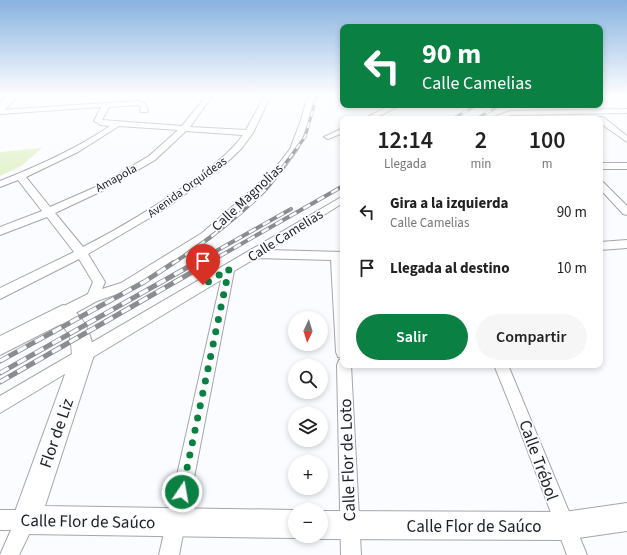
<!DOCTYPE html>
<html lang="es">
<meta charset="utf-8">
<style>
:root{--surface:#fff;--page:#f6f6f6;--text:#222;--muted:#767676;--accent:#0b8043}
body{margin:0;font-family:"Source Sans 3",sans-serif;background:var(--page);color:var(--text);height:100vh;display:flex;flex-direction:column;font-size:15px;white-space:nowrap}
*{box-sizing:border-box;margin:0}
p{font-size:13px;color:var(--muted)}
.icon{flex:none;width:22px;height:22px;fill:none;stroke:currentColor;stroke-width:2;stroke-linecap:round;stroke-linejoin:round}
.map{position:relative;flex:1;overflow:hidden}
.panel{position:absolute;left:340px;top:116px;width:263px;height:252px;display:flex;flex-direction:column;background:var(--surface);border-radius:8px;box-shadow:0 2px 6px #0003}
.panel>*{flex:none}
.top-card{position:absolute;left:340px;top:24px;width:263px;height:84px;border-radius:8px;box-shadow:0 2px 6px #0003;background:#0b8043;color:#fff;overflow:hidden}
.needle{width:26px;rotate:184deg}
.controls{position:absolute;left:288px;top:311px;display:grid;gap:8px}
.controls a{display:grid;place-items:center;width:40px;height:40px;border-radius:50%;background:var(--surface);box-shadow:0 2px 6px #0003;font-size:20px}
.pin{position:absolute;display:grid;place-items:center;width:34px;height:34px;color:#fff;margin:-41px -17px;border-radius:50% 50% 50% 0;rotate:-45deg;box-shadow:0 0 4px #0007}
.pin .icon{rotate:45deg}
.me{position:absolute;width:44px;margin:-22px;rotate:12deg;stroke-linejoin:round;filter:drop-shadow(0 0 3px #0008)}
.turn{display:flex;align-items:center;gap:14px;height:84px;padding:0 16px;font-size:18px}
.turn .icon{width:52px;height:52px;stroke-width:2.5}
.turn b{display:block;font-size:28px;line-height:34px}
.eta{display:flex;justify-content:space-evenly;align-items:center;height:68px;text-align:center}
.eta b{font-size:24px;font-weight:600;line-height:28px}
.button{display:flex;gap:8px;margin-top:auto;padding:8px 16px}
.button a{flex:1;height:46px;border-radius:24px;background:var(--accent);color:#fff;font-size:16px;font-weight:600;line-height:46px;text-align:center}
.button a+a{background:var(--page);color:var(--text)}
ul{padding:0;list-style:none}
li{display:flex;align-items:center;gap:12px;height:56px;padding:0 16px}
li div{flex:1}
li b{display:block;font-size:15px}
li em{font-style:normal}
.map>svg:first-child{display:block}
.green{fill:#e4f3ce}
.lines{fill:none;stroke-linecap:round;stroke-linejoin:round}
.street-casing{stroke:#a4a6ab;stroke-width:2}
.secondary-casing{stroke:#a4a6ab;stroke-width:2}
.street{fill:#fff;fill-rule:evenodd}
.secondary{fill:#fff;fill-rule:evenodd}
.rail-far2-casing{stroke:#8b8c8f;stroke-width:3}
.rail-far1-casing{stroke:#8b8c8f;stroke-width:4}
.rail-casing{stroke:#8b8c8f;stroke-width:5}
.rail-far2{stroke:#fafcff;stroke-width:2;stroke-dasharray:6;stroke-linecap:butt}
.rail-far1{stroke:#fafcff;stroke-width:2.5;stroke-dasharray:8;stroke-linecap:butt}
.rail{stroke:#fafcff;stroke-width:3.5;stroke-dasharray:10;stroke-linecap:butt}
.route{stroke:#0b8043;stroke-width:7;stroke-dasharray:0 12.6}
.labels{text-anchor:middle;stroke-width:3.5;stroke-linejoin:round;paint-order:stroke}
.far-street-label{font-size:12px;fill:#1d1e20;stroke:#fafcff}
.street-label{font-size:14px;fill:#1d1e20;stroke:#fafcff}
.near-street-label{font-size:17px;fill:#1d1e20;stroke:#fafcff}
</style>
<div class="map">
<svg width="627" height="555" viewBox="0 0 627 555">
<rect width="100%" height="100%" fill="#fafcff"/>
<path class="green" d="M42 148 21 166 0 176V152Z"/>
<g class="lines">
<g class="street-casing">
<path id="street" d="M207 95H213L190 127 246 130 265 95H271L253 133 241 149 222 167 165 209 88 254 105 282 102 289 121 283 202 233 273 171 290 149 301 120 308 95H314L309 120 298 149 279 175 249 203 210 239 129 290 97 301 68 317 63 318 58 317 56 313 58 309 88 294 93 282 79 259 0 299V288L74 252 47 217 0 235V227L42 211 18 180 0 187V181C38 166 76 149 110 126L101 125 94 121 101 107 0 114V110L138 101 145 104 148 110 147 112H141L140 106 137 105 109 107 102 120 182 126ZM119 126 178 130 149 156 98 186 50 207 26 177 78 152ZM186 131 243 135C229 154 210 168 191 182 156 206 120 228 83 247L55 213 104 190 155 160Z
M391 105H401L373 119H363Z
M627 109V113L511 115 499 119H488L510 111Z
M597 117H603L627 136V142L600 123V119H596Z
M343 128V133L328 139 324 137Z
M600 163H627V169H600Z
M600 181 603 182 627 206V215L623 214 600 189Z
M343 196V203L268 250 343 252V358L338 357 336 352 331 260 256 258 234 271 179 555H159L221 280 0 413V396Z
M627 240V248L600 250V242Z
M343 359V365H351L361 555H341L337 365 339 360Z
M494 365H508L587 555H567L513 412Z
M0 510H26L33 513 36 520 19 555H0L11 530H0Z"/>
</g>
<g class="secondary-casing">
<path id="secondary" d="M7 95H18L4 111 0 112V103Z
M63 305C84 312 92 335 94 355L45 506 295 510V536H301L295 538 26 534 16 530 12 520 72 355C71 340 71 335 61 324L0 355V336Z
M627 503V531L564 540 321 539 313 536H321V511L564 512Z"/>
</g>
<use href="#street" class="street"/>
<use href="#secondary" class="secondary"/>
<g class="rail-far2-casing">
<path id="rail-far2" d="M452 119 477 105
M475 119 502 105
M282 168 305 137 317 95"/>
</g>
<g class="rail-far1-casing">
<path id="rail-far1" d="M172 264C204 243 236 219 264 191 271 184 277 175 283 167
M193 264 291 209
M206 264 343 186"/>
</g>
<g class="rail-casing">
<path id="rail" d="M0 361 144 282 173 263
M0 373 195 263
M0 382 208 263"/>
</g>
<use href="#rail-far2" class="rail-far2"/>
<use href="#rail-far1" class="rail-far1"/>
<use href="#rail" class="rail"/>
</g>
<linearGradient id="sky" x2="0" y2="1"><stop stop-color="#88b2e0"/><stop offset="0.55" stop-color="#fdfeff"/><stop offset="1" stop-color="#fdfeff" stop-opacity="0"/></linearGradient>
<rect width="627" height="173" fill="url(#sky)"/>
<g class="lines">
<path class="route" d="M182 492 229 269 203 285"/>
</g>
<g class="labels">
<g class="far-street-label">
<text transform="translate(116 178) rotate(-29)" y="4">Amapola</text>
<text transform="translate(187 187) rotate(-36)" y="4">Avenida Orquídeas</text>
</g>
<g class="street-label">
<text transform="translate(247 197) rotate(-43)" y="5">Calle Magnolias</text>
<text transform="translate(285 235) rotate(-32)" y="5">Calle Camelias</text>
</g>
<g class="near-street-label">
<text transform="translate(56 433) rotate(-71)" y="6">Flor de Liz</text>
<text transform="translate(347 460) rotate(-92)" y="6">Calle Flor de Loto</text>
<text transform="translate(539 460) rotate(70)" y="6">Calle Trébol</text>
<text transform="translate(88 521) rotate(1)" y="6">Calle Flor de Saúco</text>
<text x="474" y="532">Calle Flor de Saúco</text>
</g>
</g>
</svg>
<div class="controls">
<a><svg class="needle" viewBox="-14 -14 28 28"><path d="M0-13l5 13h-10z" fill="#e53935"/><path d="M0 13l5-13h-10z" fill="#767676"/></svg></a>
<a><svg class="icon" aria-label="search" viewBox="0 0 24 24"><circle cx="10" cy="10" r="6"/><path d="M15 15l6 6"/></svg></a>
<a><svg class="icon" aria-label="layers" viewBox="0 0 24 24"><path d="M12 4l9 5-9 5-9-5zM3 14l9 5 9-5"/></svg></a>
<a>+</a>
<a>−</a>
</div>
<div class="pin" style="left:203px;top:285px;background:#d93025"><svg class="icon" aria-label="arrive" viewBox="0 0 24 24"><path d="M6 21V4h12l-3 4 3 4H6"/></svg></div>
<svg class="me" style="left:182px;top:492px" viewBox="-20 -20 40 40"><circle r="17" fill="#0b8043" stroke="#fff" stroke-width="3"/><path d="M0-11L8 9 0 5-8 9z" fill="#fff"/></svg>
<div class="top-card">
<div class="turn"><svg class="icon" aria-label="left" viewBox="0 0 24 24"><path d="M17 20v-9H6M10 6l-5 5 5 5"/></svg><div><b>90 m</b>Calle Camelias</div></div>
</div>
<section class="panel">
<div class="eta">
<div><b>12:14</b><p>Llegada</p></div>
<div><b>2</b><p>min</p></div>
<div><b>100</b><p>m</p></div>
</div>
<ul>
<li><svg class="icon" aria-label="left" viewBox="0 0 24 24"><path d="M17 20v-9H6M10 6l-5 5 5 5"/></svg><div><b>Gira a la izquierda</b><p>Calle Camelias</p></div><em>90 m</em></li>
<li><svg class="icon" aria-label="arrive" viewBox="0 0 24 24"><path d="M6 21V4h12l-3 4 3 4H6"/></svg><div><b>Llegada al destino</b></div><em>10 m</em></li>
</ul>
<div class="button"><a>Salir</a><a>Compartir</a></div>
</section>
</div>
